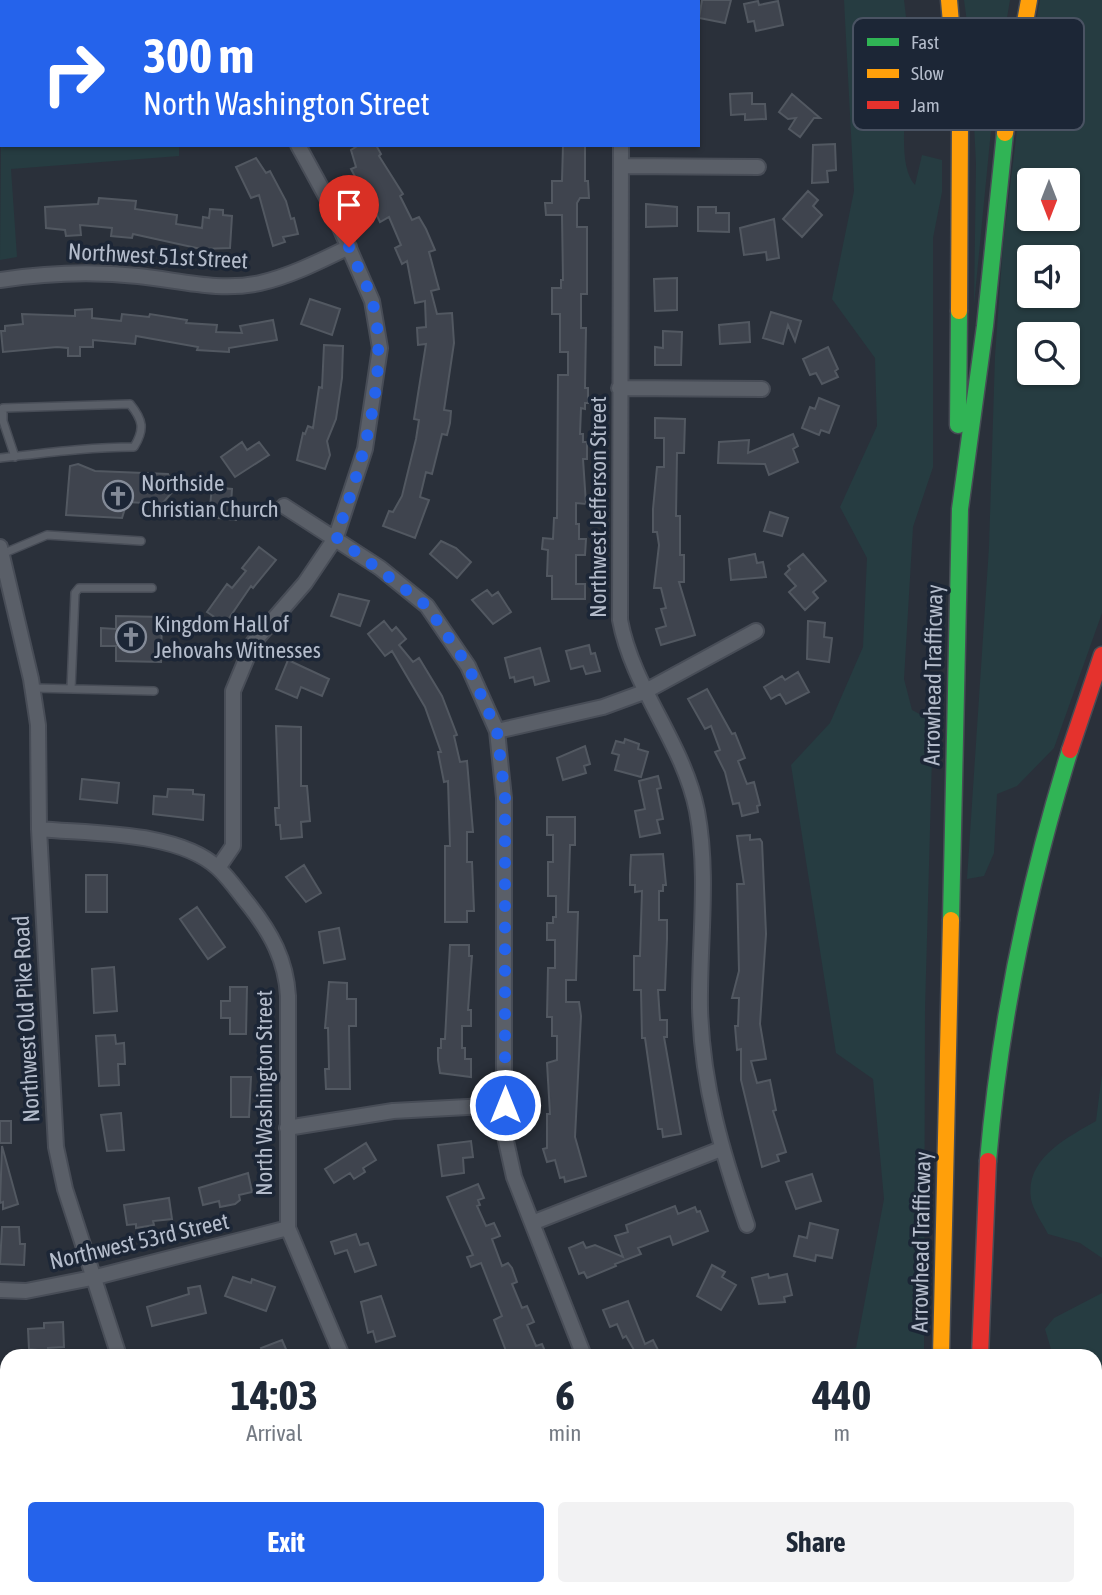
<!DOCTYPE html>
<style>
:root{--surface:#fff;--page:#f2f2f3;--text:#1f2937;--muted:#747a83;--accent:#2563eb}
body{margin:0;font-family:"Asap Condensed",sans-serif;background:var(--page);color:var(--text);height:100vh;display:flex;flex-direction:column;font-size:26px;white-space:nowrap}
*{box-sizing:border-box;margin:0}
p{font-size:23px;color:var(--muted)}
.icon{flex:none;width:38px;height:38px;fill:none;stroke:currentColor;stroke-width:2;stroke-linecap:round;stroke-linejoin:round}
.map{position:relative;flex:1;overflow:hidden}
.side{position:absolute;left:0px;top:1349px;width:1102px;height:247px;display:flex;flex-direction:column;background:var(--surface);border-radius:21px 21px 0 0;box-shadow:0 2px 5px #0004}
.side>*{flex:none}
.top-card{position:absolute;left:0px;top:0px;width:700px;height:147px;box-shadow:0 2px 5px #0004;background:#2563eb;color:#fff;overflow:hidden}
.needle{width:46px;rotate:180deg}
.buttons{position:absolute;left:1017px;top:168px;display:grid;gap:14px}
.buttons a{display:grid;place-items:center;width:63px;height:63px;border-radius:7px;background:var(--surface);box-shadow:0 2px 5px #0004;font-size:35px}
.pin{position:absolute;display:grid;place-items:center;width:60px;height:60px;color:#fff;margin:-72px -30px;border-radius:50% 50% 50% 0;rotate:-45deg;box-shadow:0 0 7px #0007}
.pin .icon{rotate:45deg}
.me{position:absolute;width:77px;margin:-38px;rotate:0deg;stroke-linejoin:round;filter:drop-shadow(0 0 5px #0008)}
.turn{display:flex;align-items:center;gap:24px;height:147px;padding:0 28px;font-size:32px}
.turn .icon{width:91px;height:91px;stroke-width:2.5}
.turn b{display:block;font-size:49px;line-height:60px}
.eta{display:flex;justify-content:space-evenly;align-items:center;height:119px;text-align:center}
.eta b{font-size:42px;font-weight:700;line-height:49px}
.button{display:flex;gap:14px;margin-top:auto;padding:14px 28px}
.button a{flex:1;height:80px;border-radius:7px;background:var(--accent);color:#fff;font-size:28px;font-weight:700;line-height:80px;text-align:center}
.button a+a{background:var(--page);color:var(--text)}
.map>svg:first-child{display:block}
.green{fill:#263c41;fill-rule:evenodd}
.building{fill:#3f444e;stroke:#525861;stroke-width:2}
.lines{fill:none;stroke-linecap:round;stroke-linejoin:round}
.lane-casing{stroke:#484d57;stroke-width:10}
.street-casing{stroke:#484d57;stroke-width:18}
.fast-casing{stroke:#474c55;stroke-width:19}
.slow-casing{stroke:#474c55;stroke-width:19}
.jam-casing{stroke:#474c55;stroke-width:19}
.lane{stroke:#5a5f68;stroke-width:7}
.street{stroke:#5a5f68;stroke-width:14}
.fast{stroke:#30b455;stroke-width:16}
.slow{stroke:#ff9f0a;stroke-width:16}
.jam{stroke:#e5322d;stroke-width:16}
.route{stroke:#2563eb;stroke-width:12;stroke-dasharray:0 21.6}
.labels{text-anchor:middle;stroke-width:7;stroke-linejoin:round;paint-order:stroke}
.street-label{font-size:23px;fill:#b4bccb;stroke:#1c2636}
.poi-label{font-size:23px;fill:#b4bccb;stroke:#1c2636;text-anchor:start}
.key{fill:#1c2636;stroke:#4a5363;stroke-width:2}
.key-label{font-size:19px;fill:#b4bccb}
</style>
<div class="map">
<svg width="1102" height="1595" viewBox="0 0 1102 1595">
<rect width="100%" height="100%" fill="#2a303a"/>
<path class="green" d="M844 0H904C906 18 909 37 910 55 911 88 893 161 915 185L922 155 942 160V192L933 238V467L913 527 904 679 912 710 933 721 925 1010 924 1356H802L856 1348 884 1199 873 1079 836 1053 791 765 830 723 863 647 867 558 840 507 877 426 875 358 832 299 854 191Z
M964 0H1010L995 89 974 305 976 164 970 44Z
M1040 0H1102V613L1054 748 1017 786 997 794 994 853 984 876 967 879 989 547 995 356 1003 245 1020 105ZM1029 180H1068V219H1029ZM1029 257H1068V296H1029ZM1029 334H1068V373H1029Z
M2 34V145H179V156L11 169 17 257 0 260Z
M1102 1074V1258L1080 1243 1048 1234C1043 1224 1033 1210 1031 1199 1025 1158 1067 1138 1096 1121Z
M1102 1293V1423L1096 1420V1356H1053L1045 1329 1054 1318Z
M1102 1464V1595H1026L1029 1589H1096V1468Z
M778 1589H868L867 1595H782Z
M888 1589H920V1595H889Z"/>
<path class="building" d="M702 0H731L725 23 699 18Z
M758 1 759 5 778 1 783 25 756 31 754 21 748 22 744 4Z
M752 93V104H765L766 119 745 120V114L731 115 730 94Z
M792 94 820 118H814L800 137 789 129 796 118 788 119 779 112Z
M835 144 836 170 827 171 828 182 812 183 813 145Z
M359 145H376L381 154 379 156 403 194 400 196 412 220 419 217 426 229 435 250 429 252 439 289 431 291 437 314 452 313 454 343 444 410 451 411 450 423 447 435 442 434 432 474 426 472 420 497 429 500 415 538 383 526 389 511 393 512 402 496 416 439 419 420 414 419 426 344 418 345 417 328 426 327 425 301 415 303 407 261 402 264 395 248 401 245 389 217 380 222 373 207 377 204 366 182 360 186 351 169 356 167 351 150Z
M563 145H585V181H588L589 198H580L577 203V227H587V294H581V328H586L585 388H588V403H585V409L581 408 580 434H583V442H587V459H583L586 504 576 503V524H579V539H586L585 555H576V584H585V599H552V576H547L548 550 542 549 543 538 553 539 554 518H557L558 375H568V352H560V314H552V288H561V280H563L562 215H546L545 203H552V181H562Z
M256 158 266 173 270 171 286 201 291 219 294 218 298 234 283 237 285 242 273 246 259 195 251 198 236 167Z
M808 191 818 200 813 206 822 215 802 237 783 219Z
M99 198 136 201 135 209 177 215 176 224 202 228 203 217 209 218 210 209 223 210V215L232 216 230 248 201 249 133 234 132 238 111 236 112 228 80 225 81 235 66 236 65 230 46 228 45 207 98 204Z
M646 204 677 207V226L646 227Z
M698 207H716V213H729V232L698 231Z
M774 219 779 258 767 260 766 252 744 255 740 228Z
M677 278V310L655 311 654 279Z
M310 299 340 309 332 335 301 324Z
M92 309V318L121 321 122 314 149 317 150 314 187 320 186 323 217 325 216 332 242 333 240 326 273 320 277 340 229 348V352L197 350 198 347 136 336 135 344 93 340V347H80V356H68V348L57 347 3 352 1 331H5V326L23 324 22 314 75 316V310Z
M771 312 801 321 795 341 788 325 783 344 763 338Z
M749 322 750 342 720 344 719 325Z
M663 331 682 332 681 365H655V347L663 348Z
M324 345 343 346 342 378 336 419 327 441 330 455 325 469 297 460 303 433 305 434 308 426 313 428 319 387 322 388Z
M828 347 838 369 835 371 838 377 822 384 816 373 810 375 803 359Z
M819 398 839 406 829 433 821 430 819 435 802 428 810 407 815 409Z
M655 418 685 419 684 453H677L676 516H680V555H684V582H679L695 635 661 645 656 629 666 626 661 609 666 608 661 588H654L659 545 657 532H653V509L657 467H664V438H655Z
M793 434 798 446 793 449 798 462 769 475 765 464 718 463 719 442 749 440 748 453Z
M242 442 247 450 259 442 269 455 235 477 221 457Z
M78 464 95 471 168 474 174 490 162 504 127 502 122 518 66 515 70 466Z
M212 487 232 489 231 504H237L236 520 209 517Z
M770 512 788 518 782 536 764 531Z
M441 541 456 548 471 562 457 578 430 554Z
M259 547 276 560 253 588 251 586 225 624 207 612 227 584 232 588 246 571 242 568Z
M755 554 757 563 763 562 766 577 731 580 729 559Z
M803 554 826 581 813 592 818 598 805 610 789 592 796 586 785 574 790 569 788 566Z
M487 590 492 596 498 592 511 612 493 624 472 600Z
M339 594 369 601 360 626 331 616Z
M116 616 162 617 161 662 116 661V646H101V628L116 629Z
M384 621 392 631 396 627 406 639 399 645 413 662 419 658 442 696 457 735 454 736 460 762 467 761 473 832H467V862H472L474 911H467V922H445V846H450L448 781 444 782 438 752H441L425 707 392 651 385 656 368 634Z
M808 621 825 623 824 637 832 638 829 662 807 659Z
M589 645 591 654 595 653 600 671 586 674 583 666 571 669 566 651Z
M540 648 549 681 535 685 533 677 515 682 514 677 510 678 505 658Z
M288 660 329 679 322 696 301 687 297 698 276 689Z
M798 672 809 692 786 704 780 694 771 699 764 687 782 676 785 680Z
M707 689 732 734 735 733 745 758 738 761 747 784 754 782 760 805 757 806 758 812 742 816 739 803 733 804 725 772 715 752 720 750 711 726 705 729 688 699Z
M276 726 301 727V786H307L310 821 301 822 302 837 281 839 280 825H276L275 808H279Z
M625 739 639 744 638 749 648 752 641 777 615 770 619 755 612 753 616 741 624 743Z
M585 746 590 764 584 766 586 773 563 780 557 758Z
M658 776 661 788 657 789 663 819 657 820 660 833 640 837 635 811 645 809 639 781Z
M82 779 119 783 117 803 80 799Z
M168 789 193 790V794L204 795 203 820 153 814 154 796 167 797Z
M547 817H575V845H570L568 912H578L576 980H566V1002H579L581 1016 575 1137 586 1176 565 1182 564 1177 560 1178 555 1160 547 1162 543 1149 547 1148V1114H550L547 1063 557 1060V1036H552V1017H547L548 968H555V940H547V923H553V917H556V896H548V862H553V835H547Z
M750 835V840L760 839 762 842 766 934 760 1024 766 1059 751 1061 757 1083 770 1080 776 1110 773 1111 786 1152 777 1155 779 1161 762 1167 741 1080V1049L737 1050 735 1026H738L739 998H732L739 971 737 884H744L737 836Z
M663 854 666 885H663V891H659V920H667V939L665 990H658L660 1020H667V1037H664L681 1134 663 1137 662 1129H658L645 1038H642L641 990H634V956H640L642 891 635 892V885H630V874L631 855Z
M304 865 321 893 306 902 286 877Z
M86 875H107V912H86Z
M197 907 225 947 208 959 180 919Z
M339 928 345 959 324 963 319 932Z
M450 945H469V956H472L468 1010H471V1026H462V1048H465V1059H471V1077L440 1073 438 1060V1048H441V1039H445Z
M114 967 117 1011 94 1013 92 969Z
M329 982 347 983V999H356V1026H349L350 1089H326L325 1069H329L328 1028H325Z
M230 987H247L246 1034H230V1018H221V1001H230Z
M115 1035 116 1044 124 1043 125 1064H118L119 1085 99 1086 96 1036Z
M231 1077H251L249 1117H231Z
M121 1113 124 1150 107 1151 101 1115Z
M0 1121H11V1143H0Z
M471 1141 473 1157 463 1158 464 1173 442 1176 438 1145Z
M366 1143 376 1160 363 1168 365 1172 354 1179 350 1173 334 1183 325 1169Z
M2 1146 18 1204 3 1209V1202L0 1203Z
M248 1173 252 1192 239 1195 240 1200 235 1204 220 1207 219 1201 203 1205 199 1188Z
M812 1174 821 1201 796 1209 786 1182Z
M478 1184 484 1198 478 1200 480 1205 477 1206 486 1226 494 1223 500 1236 492 1239 502 1266 508 1263 512 1268 517 1282 512 1284 522 1308 527 1306 534 1322 527 1325 536 1346 542 1344 547 1356H508L494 1320 502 1316 481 1263 471 1267 467 1257 473 1255 447 1197Z
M169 1198 172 1219 153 1221 154 1225 136 1228V1224L127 1225 124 1205Z
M675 1206 678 1214 695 1207 697 1212 700 1211 708 1231 673 1245 670 1236 638 1248 641 1254 615 1264 616 1266 587 1278 584 1272 579 1274 569 1248 583 1242 586 1248 595 1245 623 1257 615 1236 628 1232 626 1225Z
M810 1223 838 1230 832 1258 816 1255 815 1261 794 1256 799 1236 807 1238Z
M2 1227H19L20 1244H25L24 1265 0 1264Z
M356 1234 360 1245 368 1243 376 1265 355 1272 347 1250 335 1254 331 1242Z
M712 1265 725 1272 722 1277 736 1285 721 1310 697 1296Z
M768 1274 769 1278 787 1274 792 1295 784 1297 785 1302 759 1304 752 1278Z
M233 1277 251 1283 252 1279 275 1287 266 1311 225 1296Z
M200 1286 206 1313 152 1326 147 1307 189 1294 188 1288Z
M381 1296 395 1336 376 1342 373 1331 368 1333 361 1302Z
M628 1301 645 1344 653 1340 661 1356H621L634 1350 626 1336 623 1338 617 1324 610 1327 603 1310Z
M63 1322 64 1347 48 1348V1351L29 1349 28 1329 44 1328V1323Z
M282 1340 289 1356H265L261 1348Z"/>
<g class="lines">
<g class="lane-casing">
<path id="lane" d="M0 458C45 453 89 447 134 447 145 429 143 420 130 404L3 408V421L15 457
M2 554 47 535 141 541
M33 688 154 691
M71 689 75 593 79 588H152"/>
</g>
<g class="street-casing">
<path id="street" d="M270 2V0
M485 2 486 0
M622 2V0
M621 145 620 620C633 689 683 742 697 811 709 875 699 943 700 1008 702 1085 722 1153 747 1225
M621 166 758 167
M0 280C46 273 92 271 138 276 179 280 219 292 260 283 291 276 320 261 349 247
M619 388 762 389
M284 506 380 568 427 606 468 666 497 731 504 798V1132L514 1177 584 1356
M0 547 31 679 38 725 39 829 56 1147 65 1189 119 1356
M497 731 603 707 644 692 756 631
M39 829C92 834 178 831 218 868 230 879 239 893 249 905 271 933 286 960 288 996V1228L342 1356
M218 868 233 846V691L253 643 305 583 336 537 365 449 380 348 372 301 328 200 298 145
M287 1128 393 1111 505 1105
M532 1223 721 1149
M0 1290 26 1291 92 1278 288 1228
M0 1460H7
M179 1589V1595
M469 1589 472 1595"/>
</g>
<g class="fast-casing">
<path id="fast" d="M958 425 959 311
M951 920 960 509 985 326 1005 133
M988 1161C1000 1020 1028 885 1070 750
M936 1589V1595"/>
</g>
<g class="slow-casing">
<path id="slow" d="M949 0 960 126 959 311
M1005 133 1029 0
M941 1356 951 920
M977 1589V1595"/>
</g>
<g class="jam-casing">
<path id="jam" d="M1070 750 1102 655
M980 1356 988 1161"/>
</g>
<use href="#lane" class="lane"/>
<use href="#street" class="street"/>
<use href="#fast" class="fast"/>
<use href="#slow" class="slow"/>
<use href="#jam" class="jam"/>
</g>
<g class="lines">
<path class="route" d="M349 247C356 265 367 283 372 301 392 370 360 471 336 537L427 606 468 666 497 731 505 798V1105"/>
</g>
<defs>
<g id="church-ring" transform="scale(1.575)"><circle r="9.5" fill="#1c2636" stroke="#848b98" stroke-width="1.5"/><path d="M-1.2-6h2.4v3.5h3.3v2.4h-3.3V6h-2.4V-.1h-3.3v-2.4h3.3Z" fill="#848b98"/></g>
</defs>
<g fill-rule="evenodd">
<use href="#church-ring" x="118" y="496"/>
<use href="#church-ring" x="131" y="637"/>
</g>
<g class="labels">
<g class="street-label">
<text transform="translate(158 256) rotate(3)" y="8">Northwest 51st Street</text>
<text transform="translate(598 507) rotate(-90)" y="8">Northwest Jefferson Street</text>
<text transform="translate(933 675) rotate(-89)" y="8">Arrowhead Trafficway</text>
<text transform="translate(26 1019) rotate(-93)" y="8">Northwest Old Pike Road</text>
<text transform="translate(264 1093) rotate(-90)" y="8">North Washington Street</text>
<text transform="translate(139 1241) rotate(-13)" y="8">Northwest 53rd Street</text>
<text transform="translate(921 1242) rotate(-89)" y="8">Arrowhead Trafficway</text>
</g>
<g class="poi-label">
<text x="141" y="491">Northside<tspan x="141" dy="26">Christian Church</tspan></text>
<text x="154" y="632">Kingdom Hall of<tspan x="154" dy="26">Jehovahs Witnesses</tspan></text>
</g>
</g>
<rect x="853" y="18" width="231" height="112" rx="10" class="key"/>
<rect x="867" y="38" width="32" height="8" fill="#30b455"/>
<rect x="867" y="69" width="32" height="9" fill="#ff9f0a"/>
<rect x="867" y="101" width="32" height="8" fill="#e5322d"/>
<g class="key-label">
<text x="911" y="49">Fast</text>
<text x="911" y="80">Slow</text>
<text x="911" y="112">Jam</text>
</g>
</svg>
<div class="buttons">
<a><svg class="needle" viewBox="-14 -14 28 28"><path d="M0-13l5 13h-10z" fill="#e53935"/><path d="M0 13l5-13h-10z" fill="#747a83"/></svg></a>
<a><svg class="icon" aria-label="sound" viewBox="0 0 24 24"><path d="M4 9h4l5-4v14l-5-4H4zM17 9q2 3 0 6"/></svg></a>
<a><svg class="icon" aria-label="search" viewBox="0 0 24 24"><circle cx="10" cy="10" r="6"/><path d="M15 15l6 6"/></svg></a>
</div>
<div class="pin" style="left:349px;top:247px;background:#d93025"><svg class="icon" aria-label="arrive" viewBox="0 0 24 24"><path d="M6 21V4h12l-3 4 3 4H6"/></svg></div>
<svg class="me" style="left:505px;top:1105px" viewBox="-20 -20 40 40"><circle r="17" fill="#2563eb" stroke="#fff" stroke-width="3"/><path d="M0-11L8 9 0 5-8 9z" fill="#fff"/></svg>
<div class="top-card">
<div class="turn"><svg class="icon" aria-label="right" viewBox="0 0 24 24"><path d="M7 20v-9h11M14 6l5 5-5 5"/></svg><div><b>300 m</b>North Washington Street</div></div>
</div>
<section class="side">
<div class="eta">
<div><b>14:03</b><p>Arrival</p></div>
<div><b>6</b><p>min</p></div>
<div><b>440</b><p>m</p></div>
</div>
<div class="button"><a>Exit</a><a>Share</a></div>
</section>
</div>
